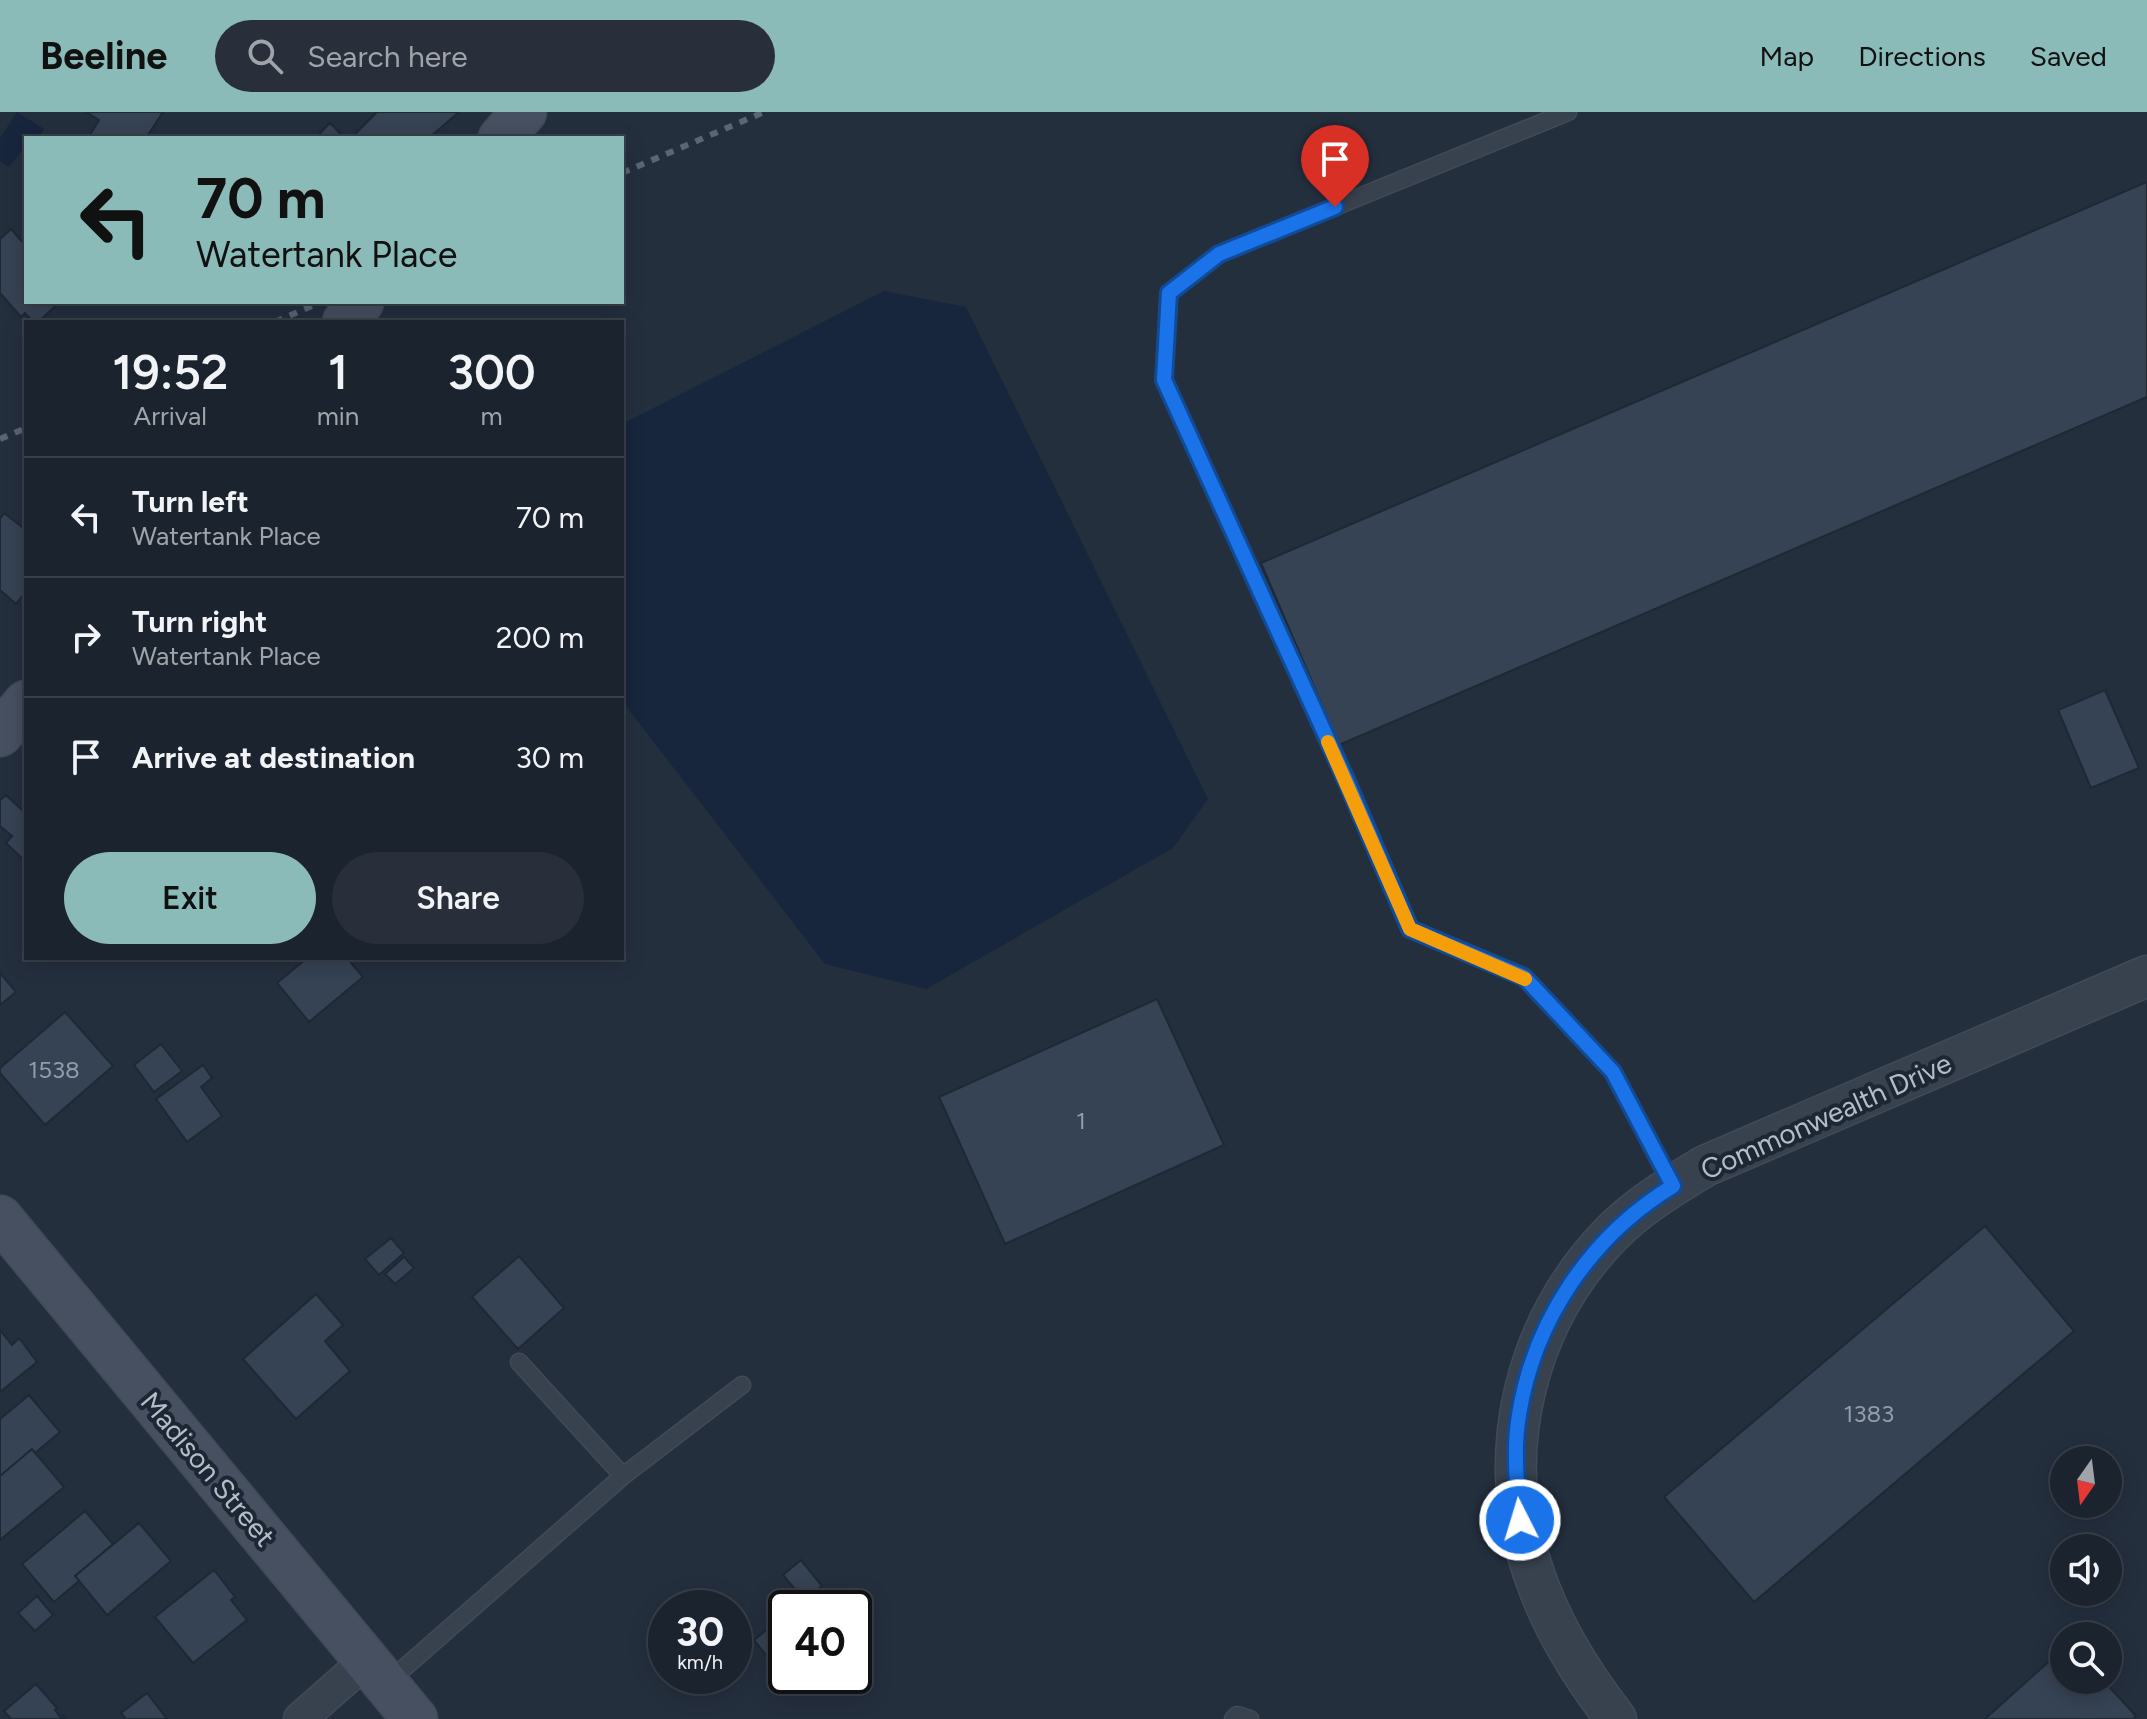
<!DOCTYPE html>
<style>
:root{--surface:#1b232e;--page:#282f3a;--text:#f1f3f6;--muted:#a0a4aa;--line:#39404a;--accent:#8bbbb9}
body{margin:0;font-family:Figtree,sans-serif;background:var(--page);color:var(--text);height:100vh;display:flex;flex-direction:column;font-size:30px;white-space:nowrap}
*{box-sizing:border-box;margin:0}
p{font-size:26px;color:var(--muted)}
.icon{flex:none;width:44px;height:44px;fill:none;stroke:currentColor;stroke-width:2;stroke-linecap:round;stroke-linejoin:round}
.map{position:relative;flex:1;overflow:hidden}
.side{position:absolute;left:24px;top:208px;width:600px;height:640px;display:flex;flex-direction:column;background:var(--surface);border-radius:0px;box-shadow:0 4px 20px #0003,0 0 0 2px var(--line)}
.side>*{flex:none}
.top-card{position:absolute;left:24px;top:24px;width:600px;height:168px;border-radius:0px;box-shadow:0 4px 20px #0003,0 0 0 2px var(--line);background:#8bbbb9;color:#111;overflow:hidden}
.needle{width:52px;rotate:194deg}
.tools{position:absolute;left:2050px;top:1334px;display:grid;gap:16px}
.tools a{display:grid;place-items:center;width:72px;height:72px;border-radius:50%;background:var(--surface);box-shadow:0 4px 20px #0003,0 0 0 2px var(--line);font-size:40px}
.speed{position:absolute;left:648px;top:1478px;display:flex;gap:16px;font-size:40px;font-weight:700;text-align:center}
.speed>*{display:grid;place-content:center;width:104px;height:104px;border-radius:50%;background:var(--surface);box-shadow:0 4px 20px #0003,0 0 0 2px var(--line);line-height:1}
.speed small{font-size:20px;font-weight:400}
.speed .limit{border:4px solid #111;border-radius:12px;background:#fff;color:#111}
.pin{position:absolute;display:grid;place-items:center;width:68px;height:68px;color:#fff;margin:-82px -34px;border-radius:50% 50% 50% 0;rotate:-45deg;box-shadow:0 0 8px #0007}
.pin .icon{rotate:45deg}
.me{position:absolute;width:88px;margin:-44px;rotate:355deg;stroke-linejoin:round;filter:drop-shadow(0 0 6px #0008)}
.turn{display:flex;align-items:center;gap:28px;height:168px;padding:0 40px;font-size:36px}
.turn .icon{width:104px;height:104px;stroke-width:2.5}
.turn b{display:block;font-size:56px;line-height:68px}
.eta{display:flex;justify-content:space-evenly;align-items:center;height:136px;text-align:center}
.eta b{font-size:48px;font-weight:600;line-height:56px}
.primary-button{display:flex;gap:16px;margin-top:auto;padding:16px 40px}
.primary-button a{flex:1;height:92px;border-radius:48px;background:var(--accent);color:#111;font-size:32px;font-weight:600;line-height:92px;text-align:center}
.primary-button a+a{background:var(--page);color:var(--text)}
ul{padding:0;list-style:none}
li{display:flex;align-items:center;gap:24px;height:120px;padding:0 40px;border-top:2px solid var(--line)}
li div{flex:1}
li b{display:block;font-size:30px}
li em{font-style:normal}
header{display:flex;align-items:center;gap:48px;box-sizing:border-box;height:112px;padding:0 40px;background:var(--accent);color:#111}
header strong{font-size:38px}
nav{display:flex;gap:44px;margin-inline-start:auto;font-size:28px}
.search{width:560px;height:72px;background:var(--page);display:flex;align-items:center;gap:20px;box-sizing:border-box;padding:0 28px;border-radius:44px;color:var(--muted);font-size:30px}
.map>svg:first-child{display:block}
.water{fill:#17263c}
.building{fill:#364354;stroke:#1f2835;stroke-width:2}
.lines{fill:none;stroke-linecap:round;stroke-linejoin:round}
.service-casing{stroke:#414a57;stroke-width:19}
.minor-casing{stroke:#414a57;stroke-width:35}
.tertiary-casing{stroke:#414a57;stroke-width:43}
.secondary-casing{stroke:#414a57;stroke-width:47}
.service{stroke:#38414e;stroke-width:16}
.minor{stroke:#38414e;stroke-width:32}
.tertiary{stroke:#38414e;stroke-width:40}
.secondary{stroke:#465061;stroke-width:44}
.rail{stroke:#5a6575;stroke-width:6;stroke-dasharray:8 8;stroke-linecap:butt}
.route-casing{stroke:#114b97;stroke-width:20}
.route{stroke:#1a73e8;stroke-width:14}
.slow{stroke:#f59e0b;stroke-width:14}
.labels{text-anchor:middle;stroke-width:8;stroke-linejoin:round;paint-order:stroke}
.number-label{font-size:24px;fill:#929caa}
.street-label{font-size:28px;fill:#b4bcc9;stroke:#1d2633}
</style>
<header>
<strong>Beeline</strong>
<div class="search"><svg class="icon" aria-label="search" viewBox="0 0 24 24"><circle cx="10" cy="10" r="6"/><path d="M15 15l6 6"/></svg>Search here</div>
<nav><a>Map</a><a>Directions</a><a>Saved</a></nav>
</header>
<div class="map">
<svg width="2147" height="1607" viewBox="0 0 2147 1607">
<rect width="100%" height="100%" fill="#242f3e"/>
<path class="water" d="M17 0 44 17 38 26H26V33L9 55 0 49V26Z
M884 179 966 195 1208 687 1173 736 926 877 825 852 622 589V312Z"/>
<path class="building" d="M86 0H163L146 26H88L99 8Z
M377 0H459L429 26H359L355 22Z
M330 11 340 21 335 26H324L320 21Z
M2147 70V285L1339 633 1261 451Z
M11 117 26 134V190H60L38 210H33L25 201 21 205 0 181V127Z
M4 401 26 418V480L16 492 0 478V407Z
M2105 578 2139 656 2091 676 2058 598Z
M6 683 26 702V750L6 731 12 724 0 714V688Z
M307 846H347L363 865 309 910 277 871Z
M0 861 16 880 0 893Z
M1157 887 1224 1033 1005 1132 939 985Z
M65 900 113 954 45 1013 0 961V956Z
M161 932 182 959 154 980 134 953Z
M203 953 212 966 201 975 222 1004 187 1030 156 987Z
M1985 1114 2074 1219 1754 1490 1664 1385Z
M391 1126 404 1141 379 1163 365 1147Z
M519 1144 564 1196 518 1237 472 1185Z
M404 1145 414 1156 395 1172 385 1162Z
M316 1182 343 1213 325 1229 350 1259 296 1307 243 1247Z
M0 1218 12 1233 19 1226 37 1250 0 1280Z
M29 1283 60 1320 35 1341 32 1337 0 1364V1307Z
M32 1337 64 1375 0 1428V1364Z
M85 1399 113 1432 75 1464 79 1469 54 1490 22 1452Z
M139 1411 171 1449 107 1503 75 1464Z
M801 1448 822 1474 804 1488 783 1463Z
M214 1458 235 1485 231 1488 247 1508 193 1551 155 1505Z
M37 1484 53 1503 35 1519 18 1501Z
M780 1507 786 1515V1552L778 1558 754 1528Z
M854 1510 869 1529 854 1540Z
M2064 1536V1568H2103L2136 1604 2133 1607H1985Z
M36 1572 57 1596 55 1598 61 1606 64 1604 67 1607H11L4 1599Z
M147 1581 167 1607H126L121 1601Z"/>
<g class="lines">
<g class="service-casing">
<path id="service" d="M1568 0 1219 142 1169 181 1164 268 1347 670 1410 817 1524 865 1613 960 1672 1073
M519 1250 623 1364
M387 1571 623 1364 742 1273
M1233 1607 1237 1603 1250 1607"/>
</g>
<g class="minor-casing">
<path id="minor" d="M300 1607 367 1548"/>
</g>
<g class="tertiary-casing">
<path id="tertiary" d="M1616 1607C1581 1562 1551 1514 1533 1459 1493 1342 1525 1210 1611 1122 1638 1094 1672 1074 1705 1054L2147 864"/>
</g>
<g class="secondary-casing">
<path id="secondary" d="M501 26 524 0
M345 210 361 190
M0 622 26 591
M0 1106 415 1607"/>
</g>
<use href="#service" class="service"/>
<use href="#minor" class="minor"/>
<use href="#tertiary" class="tertiary"/>
<use href="#secondary" class="secondary"/>
<path class="rail" d="M622 61 764 0
M275 210 321 190
M0 327 26 316"/>
</g>
<g class="lines">
<g class="route-casing">
<path id="route" d="M1335 95 1219 142 1169 181 1164 268 1347 670 1410 817 1524 865 1613 960 1673 1074C1591 1124 1534 1208 1519 1303 1513 1337 1517 1373 1520 1408"/>
</g>
<use href="#route" class="route"/>
<path class="slow" d="M1328 630 1410 817 1525 867"/>
</g>
<g class="labels">
<g class="number-label">
<text x="54" y="966">1538</text>
<text x="1081" y="1017">1</text>
<text x="1869" y="1310">1383</text>
</g>
<g class="street-label">
<text transform="translate(1826 1004) rotate(-24)" y="10">Commonwealth Drive</text>
<text transform="translate(208 1357) rotate(50)" y="10">Madison Street</text>
</g>
</g>
</svg>
<div class="tools">
<a><svg class="needle" viewBox="-14 -14 28 28"><path d="M0-13l5 13h-10z" fill="#e53935"/><path d="M0 13l5-13h-10z" fill="#a0a4aa"/></svg></a>
<a><svg class="icon" aria-label="sound" viewBox="0 0 24 24"><path d="M4 9h4l5-4v14l-5-4H4zM17 9q2 3 0 6"/></svg></a>
<a><svg class="icon" aria-label="search" viewBox="0 0 24 24"><circle cx="10" cy="10" r="6"/><path d="M15 15l6 6"/></svg></a>
</div>
<div class="speed"><div>30<small>km/h</small></div><div class="limit">40</div></div>
<div class="pin" style="left:1335px;top:95px;background:#d93025"><svg class="icon" aria-label="arrive" viewBox="0 0 24 24"><path d="M6 21V4h12l-3 4 3 4H6"/></svg></div>
<svg class="me" style="left:1520px;top:1408px" viewBox="-20 -20 40 40"><circle r="17" fill="#1a73e8" stroke="#fff" stroke-width="3"/><path d="M0-11L8 9 0 5-8 9z" fill="#fff"/></svg>
<div class="top-card">
<div class="turn"><svg class="icon" aria-label="left" viewBox="0 0 24 24"><path d="M17 20v-9H6M10 6l-5 5 5 5"/></svg><div><b>70 m</b>Watertank Place</div></div>
</div>
<section class="side">
<div class="eta">
<div><b>19:52</b><p>Arrival</p></div>
<div><b>1</b><p>min</p></div>
<div><b>300</b><p>m</p></div>
</div>
<ul>
<li><svg class="icon" aria-label="left" viewBox="0 0 24 24"><path d="M17 20v-9H6M10 6l-5 5 5 5"/></svg><div><b>Turn left</b><p>Watertank Place</p></div><em>70 m</em></li>
<li><svg class="icon" aria-label="right" viewBox="0 0 24 24"><path d="M7 20v-9h11M14 6l5 5-5 5"/></svg><div><b>Turn right</b><p>Watertank Place</p></div><em>200 m</em></li>
<li><svg class="icon" aria-label="arrive" viewBox="0 0 24 24"><path d="M6 21V4h12l-3 4 3 4H6"/></svg><div><b>Arrive at destination</b></div><em>30 m</em></li>
</ul>
<div class="primary-button"><a>Exit</a><a>Share</a></div>
</section>
</div>
